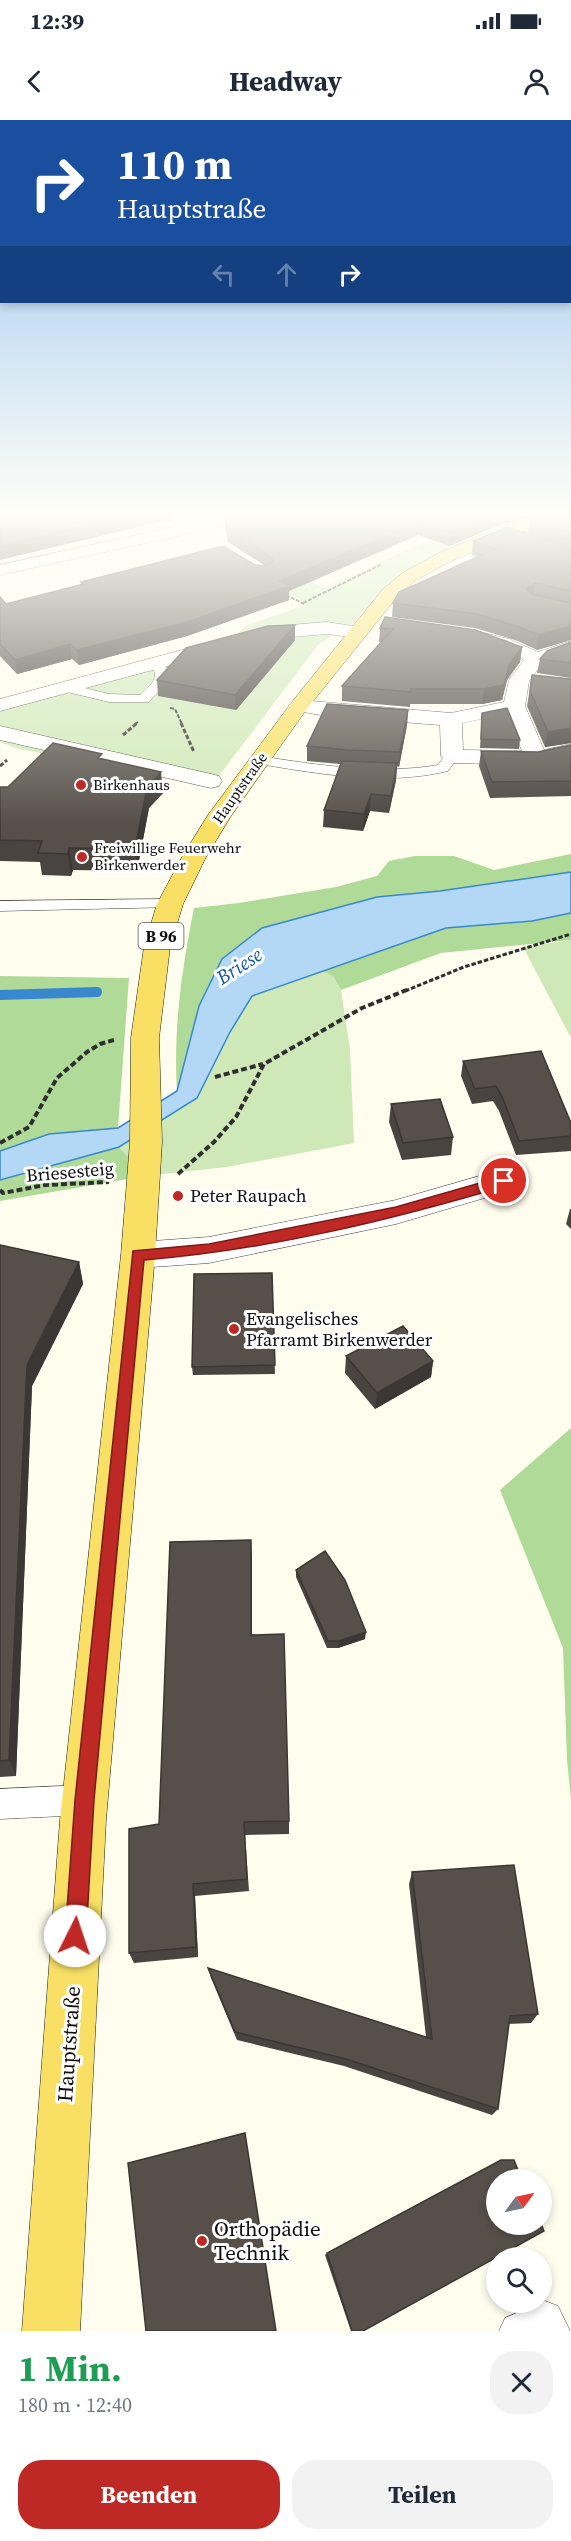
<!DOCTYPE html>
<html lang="de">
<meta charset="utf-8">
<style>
:root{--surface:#fff;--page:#f2f2f3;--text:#1f2937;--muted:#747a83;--accent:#be2925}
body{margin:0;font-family:"Source Serif 4",serif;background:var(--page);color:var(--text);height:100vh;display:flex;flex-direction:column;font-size:22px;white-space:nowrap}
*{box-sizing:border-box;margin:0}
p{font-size:20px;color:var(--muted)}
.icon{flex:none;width:33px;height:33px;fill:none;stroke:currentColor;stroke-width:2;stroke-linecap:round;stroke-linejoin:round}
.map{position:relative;height:2211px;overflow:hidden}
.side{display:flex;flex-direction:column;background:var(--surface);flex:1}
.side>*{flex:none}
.banner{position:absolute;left:0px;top:0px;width:572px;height:183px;box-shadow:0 3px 9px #0003;background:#1a4fa0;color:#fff;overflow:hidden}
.needle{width:39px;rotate:57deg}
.tools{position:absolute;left:486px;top:2049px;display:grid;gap:12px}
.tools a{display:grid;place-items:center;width:66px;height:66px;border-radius:50%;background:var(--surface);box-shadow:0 3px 9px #0003;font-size:30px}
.pin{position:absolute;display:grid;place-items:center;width:51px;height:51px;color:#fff;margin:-26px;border:3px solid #fff;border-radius:50%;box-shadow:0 2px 6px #0007}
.me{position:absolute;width:66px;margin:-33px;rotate:4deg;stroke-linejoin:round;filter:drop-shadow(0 0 4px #0008)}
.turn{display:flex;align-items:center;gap:21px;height:126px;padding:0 18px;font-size:27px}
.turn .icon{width:78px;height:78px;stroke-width:2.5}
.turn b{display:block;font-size:42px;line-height:51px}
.lanes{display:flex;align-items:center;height:57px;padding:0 18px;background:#0003;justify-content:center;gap:30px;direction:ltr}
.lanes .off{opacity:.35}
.round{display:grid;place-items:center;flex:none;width:63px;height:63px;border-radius:24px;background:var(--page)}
.head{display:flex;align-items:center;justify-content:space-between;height:102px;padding:0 18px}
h1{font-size:36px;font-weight:700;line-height:45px;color:#1e9e55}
.cta{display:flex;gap:12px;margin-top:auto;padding:12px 18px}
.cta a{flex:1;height:69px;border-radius:24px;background:var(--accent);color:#fff;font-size:24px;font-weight:700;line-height:69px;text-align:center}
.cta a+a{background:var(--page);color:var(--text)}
.status{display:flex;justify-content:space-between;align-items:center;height:42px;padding:0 30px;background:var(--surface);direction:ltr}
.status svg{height:16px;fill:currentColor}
header{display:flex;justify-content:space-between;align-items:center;height:78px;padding:0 18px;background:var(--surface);font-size:27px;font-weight:700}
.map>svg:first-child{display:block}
.green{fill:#cee9b7}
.forest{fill:#b0da97}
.water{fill:#b2d8f6;stroke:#3987ce;stroke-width:1.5}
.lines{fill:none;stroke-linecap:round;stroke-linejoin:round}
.stream{stroke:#3987ce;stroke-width:10}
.lane-casing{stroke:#404040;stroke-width:1}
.street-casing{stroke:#404040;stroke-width:1}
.primary-casing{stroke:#1e1e1e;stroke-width:1}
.path-far2{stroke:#2f2f2f;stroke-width:2;stroke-dasharray:4 1.5;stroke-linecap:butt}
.path-far1{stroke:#2f2f2f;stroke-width:3;stroke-dasharray:4.5 2;stroke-linecap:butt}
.path{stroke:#2f2f2f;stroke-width:4;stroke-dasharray:6 3;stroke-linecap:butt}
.lane{fill:#fff;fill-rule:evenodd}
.street{fill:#fff;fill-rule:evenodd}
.primary{fill:#f9e064;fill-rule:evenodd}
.wall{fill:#4a4440}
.shaded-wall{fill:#3c3734}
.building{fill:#564f4a;stroke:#3c3734;stroke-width:1.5}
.route{fill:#be2925;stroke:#7c1b18;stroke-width:1.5}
.poi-dot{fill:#be2925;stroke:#fff;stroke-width:2}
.labels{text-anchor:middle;stroke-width:6;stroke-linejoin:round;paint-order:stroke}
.far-poi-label{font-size:15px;fill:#0d0d0d;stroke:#fff;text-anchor:start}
.far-street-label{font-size:15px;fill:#0d0d0d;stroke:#fff}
.shield{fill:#fff;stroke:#565656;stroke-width:1.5}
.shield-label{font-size:16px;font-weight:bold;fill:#0d0d0d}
.street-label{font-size:18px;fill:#0d0d0d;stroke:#fff}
.poi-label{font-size:18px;fill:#0d0d0d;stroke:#fff;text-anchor:start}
.water-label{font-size:20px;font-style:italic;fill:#1659a0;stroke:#fff}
.near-street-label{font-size:21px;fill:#0d0d0d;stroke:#fff}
.near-poi-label{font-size:21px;fill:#0d0d0d;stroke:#fff;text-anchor:start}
</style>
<div class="status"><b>12:39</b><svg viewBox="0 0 49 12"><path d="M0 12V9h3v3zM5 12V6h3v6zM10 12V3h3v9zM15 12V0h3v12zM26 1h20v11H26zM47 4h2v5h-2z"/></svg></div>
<header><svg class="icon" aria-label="back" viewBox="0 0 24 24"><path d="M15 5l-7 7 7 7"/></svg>Headway<svg class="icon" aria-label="person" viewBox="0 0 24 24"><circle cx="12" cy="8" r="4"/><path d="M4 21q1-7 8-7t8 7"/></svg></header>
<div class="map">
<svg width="571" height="2211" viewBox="0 0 571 2211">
<rect width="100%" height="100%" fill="#fffdee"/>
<path class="green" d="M491 398 510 406 398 462 354 502 318 525 212 665 19 629 0 622V585L235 516 247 505 308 484 259 460 284 448 324 468 425 422Z
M571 820V918L523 827Z
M322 851 333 856 341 870 350 929 354 1023 227 1047 145 1056 119 1027 197 978 230 912 252 876Z"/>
<path class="forest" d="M571 734V752L440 771 377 777 262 808 222 839 199 886 177 971C173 909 182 848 194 788L239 783 336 767 377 756 389 741 415 736H454L494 750Z
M571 793V820L441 833 341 870 333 856 322 851 446 808 532 801Z
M0 856 129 858 118 1008 49 1014 0 1031Z
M119 1027 145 1056 0 1081V1060Z
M571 1308V1680L567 1639 563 1528 500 1370Z"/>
<path class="water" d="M571 752V793L532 801 446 808 252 876 230 912 197 978 119 1027 0 1060V1031L49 1014 118 1008 177 971 199 886 222 839 262 808 377 777 440 771Z"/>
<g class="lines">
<path class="stream" d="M0 875 97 872"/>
<g class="lane-casing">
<path id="lane" d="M157 539C163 541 164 544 167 549 173 561 156 573 149 582H109L59 570 57 567 64 563 109 574 140 575C152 562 160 561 151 543Z
M452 632 459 636 448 651C387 666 320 654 259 644L252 640 259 636C318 645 379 655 438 645L447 633Z
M170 779 178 784 176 787 0 791V781Z
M85 1665 95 1670 100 1680 95 1690 85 1695 0 1699V1669Z
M545 2181 558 2186 570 2211H499L505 2198Z"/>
</g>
<g class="street-casing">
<path id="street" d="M224 396H254L246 401 0 455V445Z
M327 502 365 508 368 512 365 516 358 518 327 514 268 519 0 591V579L267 507Z
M480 512 509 519 538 532 571 521V534L543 543 529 561 525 586 544 630 571 624V638L536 645 452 643 444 641 441 636 440 605 326 596 292 590 288 586 292 582 299 580 451 593 504 582 509 560 524 540 502 530 473 522 470 518 473 514ZM507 594 522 631 463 630 462 603Z
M0 606 211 654 219 656 222 661 219 666 211 668 0 620Z
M504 1049 515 1053 520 1061 515 1069 396 1104 209 1143 138 1148 126 1144 121 1135 126 1126 138 1122 209 1117 396 1080Z"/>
</g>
<g class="primary-casing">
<path id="primary" d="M538 396H563L561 400 510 416 451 441 416 460 397 477 306 590 231 696 206 737 183 784 170 827 159 918 162 1022 155 1135 106 1700 80 2211H22L60 1700 121 1135 130 1022 131 918 144 827 157 784 182 737 208 695 292 582 383 469 404 452 439 433 498 408Z"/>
</g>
<path class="path-far2" d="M286 475 304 484
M303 483 382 444
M170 588 175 589 182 604
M135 604 138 602"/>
<path class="path-far1" d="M181 603 194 632
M123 615 137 603
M0 646 7 640
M405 871 464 847 571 814"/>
<path class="path" d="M215 957 263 944
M0 1023 29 1007 57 958 87 932 100 924 114 920
M178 1054 214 1022 236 997 264 944 362 888 409 869
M0 1070 3 1073 45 1065 109 1062"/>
<use href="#lane" class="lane"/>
<use href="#street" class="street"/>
<use href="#primary" class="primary"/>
</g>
<path class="wall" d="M224 396H531L497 406 449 426 418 415 289 471V480L187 516 79 545 72 539 17 554 0 536V477L6 484 81 465V462L255 445H264L228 422 225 408Z
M571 396V427L528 413 530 399Z
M473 421 571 427V520L537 530 518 521 475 508 392 497 393 483 477 437 472 435Z
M295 505V520L236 590 158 576 157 560Z
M380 508 522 527 520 542 507 560 502 580 482 584H410V587L342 581V566L381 523 379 522Z
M571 522V558L537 553 540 539Z
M532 555 571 559V623L545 627 527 586Z
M408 590 407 605 399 647 397 646 396 660 389 693 370 691 363 711 323 707 324 690 340 644 307 641V626Z
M482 593 520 620 519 629 480 628Z
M571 625V676L490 678 479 646 481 631 538 632Z
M103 639 163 673 149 688 137 751 73 750 71 756 42 755 40 742 0 741V667H8Z
M463 941 571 1003V1031L516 1035 499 991 493 981 472 984 461 956Z
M391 984 453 1017 451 1035 402 1040 389 1002Z
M570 1089H571V1109L566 1104Z
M0 1125 79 1142 83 1164 32 1266 16 1656 0 1657Z
M272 1153 275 1254 193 1255 192 1247Z
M346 1236 433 1241 431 1257 375 1289 345 1253Z
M252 1437V1515L289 1701V1714L245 1715 249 1771 195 1776 198 1837 134 1843 129 1833Z
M296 1450 365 1519 338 1528H327L296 1457Z
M412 1752 538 1894 531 1903 508 1904 498 1989 492 1995 344 1946 237 1920 211 1858 208 1848 426 1917 409 1764Z
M327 2133 363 2211H351L325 2135Z"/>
<path class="shaded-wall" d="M127 396H177L176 398 0 440V426Z
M491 396H531L497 406 449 426 450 413Z
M419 402 418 415 289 471V480L187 516 79 545 77 530 279 461Z
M535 463 533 477 525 483 527 469Z
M295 505V520L236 590 235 575Z
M571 506V520L537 530 539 515Z
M70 524 72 539 17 554 15 540Z
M522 527 520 542 507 560 502 580 482 584 484 569 509 545Z
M408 590 407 605 399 647 400 632Z
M571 608V623L545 627 548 612Z
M397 643 396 660 389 693 391 676Z
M161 652 163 673 149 688 137 751 135 729 147 667Z
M371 674 370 691 363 711 364 694Z
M69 728 73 750 71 756 68 734Z
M79 1142 83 1164 32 1266 16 1656 9 1640 27 1245Z
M433 1241 431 1257 375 1289 377 1273Z
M251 1420 252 1437V1531L251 1515Z
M366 1512 365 1519 338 1528 339 1521Z
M193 1764 195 1776 198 1837 196 1827Z"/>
<path class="building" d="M0 396H127L0 426Z
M225 396H491L450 413 419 402 279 461 289 466 187 502 77 530 70 524 15 540 0 524V477L6 484 84 464 81 462 223 426 255 445 268 446 273 441 272 438 228 409Z
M542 396H571V413L530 399Z
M507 407 571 427V471L535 463 527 469 531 474 571 483V506L539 515 519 507 477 494 393 483 399 472 495 429 473 421Z
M385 497 475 510 522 527 509 545 504 565 484 569H411V572L342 566 393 509 380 508Z
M295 505 235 575 157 560 186 528 268 506Z
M571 522V543L540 539 547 531Z
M532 555 571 559V608L548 612 530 571Z
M327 584 408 590 400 632 349 630 307 626Z
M507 588 520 620 481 619 482 593Z
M53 623 102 634 98 638 161 652 147 667 135 729 69 728 68 734 38 733 42 721 0 720V667H8Z
M571 625V661L492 662 481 631 538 632Z
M342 641 397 643 391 676 371 674 364 694 324 690Z
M541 931 571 1003V1016L519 1021 502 976 496 966 475 969 463 941Z
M440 979 453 1017 403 1023 391 984Z
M0 1125 79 1142 27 1245 9 1640 0 1641Z
M272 1153 275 1245 192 1247 194 1154Z
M403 1206 433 1241 377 1273 346 1236Z
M251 1420V1515L284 1514 289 1701 244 1702 247 1759 193 1764 196 1827 129 1833V1709L159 1704 170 1422Z
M325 1431 345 1460 366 1512 339 1521H328L296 1450Z
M514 1745 538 1894 510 1896 498 1989 346 1939 235 1912 208 1848 432 1919 412 1752Z
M245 2013 276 2211H146L128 2043Z
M501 2040H514L522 2060H496V2104H541L544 2111 363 2211H352L327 2133Z"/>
<linearGradient id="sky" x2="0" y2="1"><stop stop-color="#92c2ee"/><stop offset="0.56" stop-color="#fffef7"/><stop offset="1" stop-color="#fffef7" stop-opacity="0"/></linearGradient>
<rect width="571" height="705" fill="url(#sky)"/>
<path class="route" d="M504 1056 511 1061 509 1065C391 1100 268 1130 144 1140L94 1680 86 1816 83 1823 75 1826 68 1823 65 1816 75 1680 133 1131 209 1124 396 1087Z"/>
<g class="poi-dot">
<circle cx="81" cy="665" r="6"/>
<circle cx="82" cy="737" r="6"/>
<circle cx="178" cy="1076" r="6"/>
<circle cx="234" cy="1209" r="6"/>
<circle cx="202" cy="2121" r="6"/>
</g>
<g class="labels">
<g class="far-poi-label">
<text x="93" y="670">Birkenhaus</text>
<text x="94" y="733">Freiwillige Feuerwehr<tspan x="94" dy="17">Birkenwerder</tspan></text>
</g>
<g class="far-street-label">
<text transform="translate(240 668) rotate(-55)" y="5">Hauptstraße</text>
</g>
<rect class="shield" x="138.5" y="803" width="45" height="26" rx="4.5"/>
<g class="shield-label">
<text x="161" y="822">B 96</text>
</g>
<g class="street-label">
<text transform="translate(70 1052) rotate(-5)" y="6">Briesesteig</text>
</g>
<g class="poi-label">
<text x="190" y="1082">Peter Raupach</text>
<text x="246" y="1205">Evangelisches<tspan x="246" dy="21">Pfarramt Birkenwerder</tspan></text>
</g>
<g class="water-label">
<text transform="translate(239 846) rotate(-33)" y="7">Briese</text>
</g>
<g class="near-street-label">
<text transform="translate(69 1924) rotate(-86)" y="7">Hauptstraße</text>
</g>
<g class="near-poi-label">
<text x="214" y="2116">Orthopädie<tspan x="214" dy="24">Technik</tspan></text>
</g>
</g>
</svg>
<div class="tools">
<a><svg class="needle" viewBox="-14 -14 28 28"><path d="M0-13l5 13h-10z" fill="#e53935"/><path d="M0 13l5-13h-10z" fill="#747a83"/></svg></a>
<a><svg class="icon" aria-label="search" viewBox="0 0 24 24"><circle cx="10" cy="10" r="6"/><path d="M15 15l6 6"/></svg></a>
</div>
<div class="pin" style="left:504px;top:1061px;background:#d93025"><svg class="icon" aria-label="arrive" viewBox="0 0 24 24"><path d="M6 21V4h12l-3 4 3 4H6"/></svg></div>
<svg class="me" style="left:75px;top:1816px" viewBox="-20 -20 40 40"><circle r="19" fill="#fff"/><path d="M0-13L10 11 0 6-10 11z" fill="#be2925"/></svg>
<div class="banner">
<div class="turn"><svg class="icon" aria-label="right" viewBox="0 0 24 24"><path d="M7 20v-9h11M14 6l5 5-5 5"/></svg><div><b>110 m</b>Hauptstraße</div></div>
<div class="lanes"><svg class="icon off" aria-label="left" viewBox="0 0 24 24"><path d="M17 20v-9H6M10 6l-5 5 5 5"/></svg><svg class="icon off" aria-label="ahead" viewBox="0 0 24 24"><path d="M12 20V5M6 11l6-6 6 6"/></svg><svg class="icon" aria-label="right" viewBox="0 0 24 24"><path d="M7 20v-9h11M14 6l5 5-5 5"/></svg></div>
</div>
</div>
<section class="side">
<div class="head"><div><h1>1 Min.</h1><p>180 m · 12:40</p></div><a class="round"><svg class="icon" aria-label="close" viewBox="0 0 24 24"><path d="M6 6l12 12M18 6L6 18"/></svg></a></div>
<div class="cta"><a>Beenden</a><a>Teilen</a></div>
</section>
